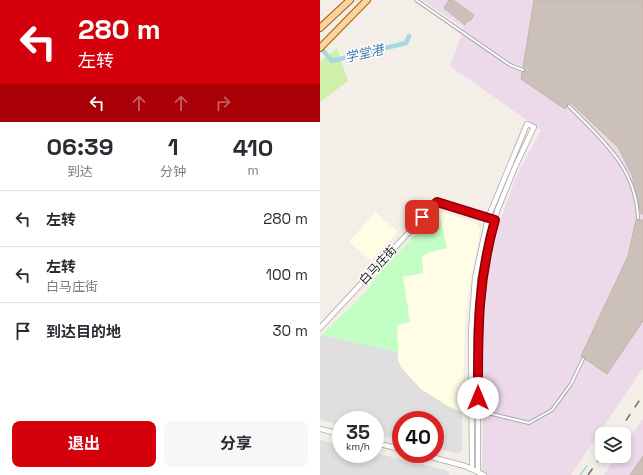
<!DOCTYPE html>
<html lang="zh">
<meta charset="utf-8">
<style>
:root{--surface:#fff;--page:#f7f7f7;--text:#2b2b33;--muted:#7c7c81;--line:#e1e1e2;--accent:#d4000b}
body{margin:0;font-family:"Space Grotesk","Noto Sans SC",sans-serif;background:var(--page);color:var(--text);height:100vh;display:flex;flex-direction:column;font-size:15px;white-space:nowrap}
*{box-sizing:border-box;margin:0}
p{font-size:13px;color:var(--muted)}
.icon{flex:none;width:22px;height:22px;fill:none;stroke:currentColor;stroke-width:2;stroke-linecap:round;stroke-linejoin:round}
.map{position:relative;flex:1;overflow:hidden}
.sheet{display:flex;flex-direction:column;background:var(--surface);width:320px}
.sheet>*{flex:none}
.guide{background:#d4000b;color:#fff;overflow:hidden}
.tools{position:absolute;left:275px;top:427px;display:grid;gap:8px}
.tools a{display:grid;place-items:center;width:36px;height:36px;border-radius:8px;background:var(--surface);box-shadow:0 2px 6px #0003;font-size:20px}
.speed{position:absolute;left:12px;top:411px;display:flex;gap:8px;font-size:20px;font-weight:700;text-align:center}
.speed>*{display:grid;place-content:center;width:52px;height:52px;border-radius:50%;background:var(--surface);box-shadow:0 2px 6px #0003;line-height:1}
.speed small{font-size:10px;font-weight:400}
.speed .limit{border:6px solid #d22;background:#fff;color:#111}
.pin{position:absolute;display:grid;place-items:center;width:34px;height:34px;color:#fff;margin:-17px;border-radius:8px;box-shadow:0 2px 6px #0006}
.me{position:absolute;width:44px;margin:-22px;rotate:0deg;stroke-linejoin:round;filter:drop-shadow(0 0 3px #0008)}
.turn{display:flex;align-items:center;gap:14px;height:84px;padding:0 12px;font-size:18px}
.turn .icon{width:52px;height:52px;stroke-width:2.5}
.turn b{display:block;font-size:28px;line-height:34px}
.lanes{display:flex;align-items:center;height:38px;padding:0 12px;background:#0003;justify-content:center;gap:20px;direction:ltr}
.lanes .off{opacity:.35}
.eta{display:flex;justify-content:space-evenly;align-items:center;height:68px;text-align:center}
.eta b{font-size:24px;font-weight:700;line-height:28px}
.button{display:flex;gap:8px;margin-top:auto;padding:8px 12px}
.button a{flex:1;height:46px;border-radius:8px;background:var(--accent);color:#fff;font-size:16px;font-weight:700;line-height:46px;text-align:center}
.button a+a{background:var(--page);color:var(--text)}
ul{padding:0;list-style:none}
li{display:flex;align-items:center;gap:12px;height:56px;padding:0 12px;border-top:1px solid var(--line)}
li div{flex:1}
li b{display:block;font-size:15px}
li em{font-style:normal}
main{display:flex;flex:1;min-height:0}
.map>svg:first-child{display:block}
.residential{fill:#e0dfdf}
.industrial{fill:#ecd9ea}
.education{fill:#fffee5}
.grass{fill:#d0f0aa}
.park{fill:#c3ffc5}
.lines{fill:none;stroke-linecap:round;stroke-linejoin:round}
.stream{stroke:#a5d9e4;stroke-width:1.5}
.canal{stroke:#a5d9e4;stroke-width:4.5}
.building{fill:#cbc1ba;stroke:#c6b4a8}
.service-casing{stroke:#a9a9a9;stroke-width:4}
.minor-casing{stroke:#a9a9a9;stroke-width:5.5}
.tertiary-casing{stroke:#a9a9a9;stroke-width:6}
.primary-casing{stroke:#a06300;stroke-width:8}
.service{stroke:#fff;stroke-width:2}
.minor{stroke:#fff;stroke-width:3.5}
.tertiary{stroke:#fff;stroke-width:4.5}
.primary{stroke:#ffd1a1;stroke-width:6}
.rail{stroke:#707070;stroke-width:1.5;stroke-dasharray:8 8;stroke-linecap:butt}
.route-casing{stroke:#8a0007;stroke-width:10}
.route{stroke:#d4000b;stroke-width:7}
.labels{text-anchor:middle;stroke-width:3;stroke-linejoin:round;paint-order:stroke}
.street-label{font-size:12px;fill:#222;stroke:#fff}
.water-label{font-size:13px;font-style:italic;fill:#3e7aab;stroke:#fff}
</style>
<main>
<section class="sheet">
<div class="guide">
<div class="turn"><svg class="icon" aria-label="left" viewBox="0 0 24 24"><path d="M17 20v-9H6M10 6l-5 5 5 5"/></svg><div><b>280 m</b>左转</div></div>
<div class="lanes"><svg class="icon" aria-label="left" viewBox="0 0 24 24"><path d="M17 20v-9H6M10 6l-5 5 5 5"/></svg><svg class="icon off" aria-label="ahead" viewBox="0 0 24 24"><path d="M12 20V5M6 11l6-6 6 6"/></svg><svg class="icon off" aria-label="ahead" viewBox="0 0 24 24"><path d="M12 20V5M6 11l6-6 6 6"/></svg><svg class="icon off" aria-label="right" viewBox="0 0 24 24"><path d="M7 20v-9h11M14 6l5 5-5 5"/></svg></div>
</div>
<div class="eta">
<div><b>06:39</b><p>到达</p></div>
<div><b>1</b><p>分钟</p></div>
<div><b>410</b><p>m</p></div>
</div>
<ul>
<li><svg class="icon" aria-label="left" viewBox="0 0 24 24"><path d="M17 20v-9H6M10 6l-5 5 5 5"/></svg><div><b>左转</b></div><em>280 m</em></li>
<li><svg class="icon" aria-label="left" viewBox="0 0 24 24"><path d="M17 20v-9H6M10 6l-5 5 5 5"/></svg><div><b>左转</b><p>白马庄街</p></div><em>100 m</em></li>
<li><svg class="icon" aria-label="arrive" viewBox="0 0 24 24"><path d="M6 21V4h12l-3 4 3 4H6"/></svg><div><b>到达目的地</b></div><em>30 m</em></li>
</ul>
<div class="button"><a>退出</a><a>分享</a></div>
</section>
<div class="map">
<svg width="323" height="475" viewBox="0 0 323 475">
<rect width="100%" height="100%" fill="#f3efe8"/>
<path class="residential" d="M2 335 78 352 81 367 101 389 128 406 142 412V449L140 452 135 453 115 448V420H81V440L55 434V420H21V425L0 420V338Z
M0 440 21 445V454L55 453 126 470 130 475H0Z"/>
<path class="industrial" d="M102 0H323V368L251 475H162L164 323 169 272 179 224 196 177 221 130 130 66 144 28Z
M323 419V475H284L297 456H304V446Z"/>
<path class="education" d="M55 212 78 232 51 261 29 242Z
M119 213H125L157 223 160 230 148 296 145 327 142 412 128 406 101 389 81 367 78 360 77 325 90 322 83 277 103 273 102 256 110 252 127 248Z"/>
<path class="grass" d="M17 48 28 81 0 102V62Z"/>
<path class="park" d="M119 213 127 248 110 252 102 256 103 273 83 277 90 322 77 325 78 352 2 335 48 290 54 279 114 215Z"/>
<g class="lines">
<path class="stream" d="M260 475 267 466"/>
<path class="canal" d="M0 47 12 61 86 43 89 36"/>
</g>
<path class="building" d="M129 0H133L154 15 150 21 148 20 145 25 124 8Z
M214 0H323V214H321L312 175 298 147 251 103 248 104 245 109 201 79 202 72 205 71 203 67Z
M316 220H323V321L287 374 261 356 308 256Z
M323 456V475H310Z"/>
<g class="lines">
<g class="service-casing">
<path id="service" d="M96 0 190 65 203 70
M249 106C282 140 316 167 318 218
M159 414H172L209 423 232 410 251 384 263 359"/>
</g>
<g class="minor-casing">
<path id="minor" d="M117 202 175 220"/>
</g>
<g class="tertiary-casing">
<path id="tertiary" d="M0 328 117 202
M0 429 21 434
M55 443 81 449
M100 454 145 466 164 475
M152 469 151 332 155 278 168 218 207 124 214 127 195 167 177 211 163 269 158 319V472"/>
</g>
<g class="primary-casing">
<path id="primary" d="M0 28 30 0
M0 48 47 0"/>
</g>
<use href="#service" class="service"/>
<use href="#minor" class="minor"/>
<use href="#tertiary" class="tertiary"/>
<use href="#primary" class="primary"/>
<path class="rail" d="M297 434 323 395
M268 475 282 455"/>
</g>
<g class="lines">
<g class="route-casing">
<path id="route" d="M102 217 117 202 175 220C157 283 158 334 158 398"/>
</g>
<use href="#route" class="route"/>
</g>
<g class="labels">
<g class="street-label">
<text transform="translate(58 265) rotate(-47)" y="4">白马庄街</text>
</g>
<g class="water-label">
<text transform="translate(44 53) rotate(-13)" y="5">学堂港</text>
</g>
</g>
</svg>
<div class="tools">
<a><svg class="icon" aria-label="layers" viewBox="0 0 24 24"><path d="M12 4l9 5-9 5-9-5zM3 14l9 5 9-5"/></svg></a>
</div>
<div class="speed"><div>35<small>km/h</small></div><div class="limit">40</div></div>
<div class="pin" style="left:102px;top:217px;background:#d93025"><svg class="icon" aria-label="arrive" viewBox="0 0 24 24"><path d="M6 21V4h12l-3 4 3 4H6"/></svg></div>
<svg class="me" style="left:158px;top:398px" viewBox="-20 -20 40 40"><circle r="19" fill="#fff"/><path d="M0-13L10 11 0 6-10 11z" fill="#d4000b"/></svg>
</div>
</main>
